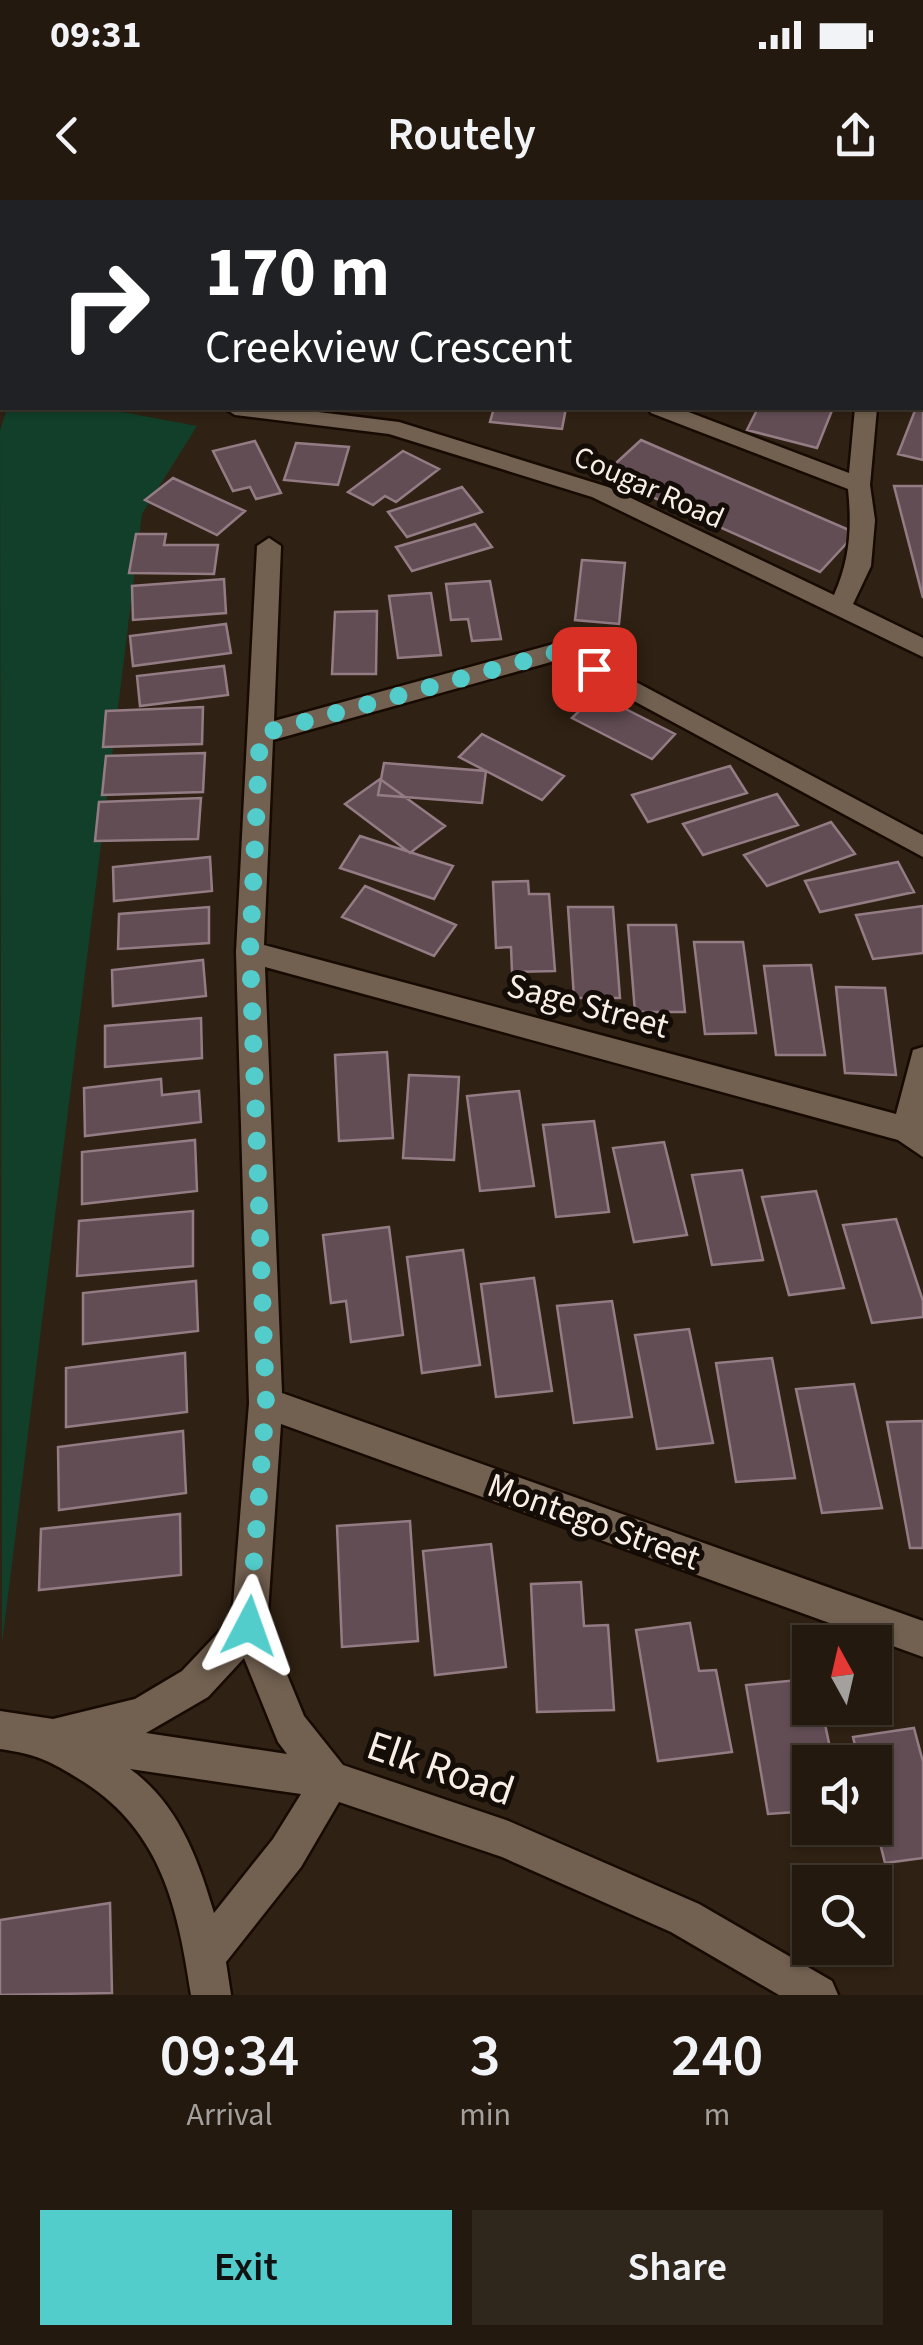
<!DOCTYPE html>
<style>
:root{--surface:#23190e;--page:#2f261c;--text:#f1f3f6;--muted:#a3a09e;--line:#40382e;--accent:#52cdcc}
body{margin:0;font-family:"Source Sans 3",sans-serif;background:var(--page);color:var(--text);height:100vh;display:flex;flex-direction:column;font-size:38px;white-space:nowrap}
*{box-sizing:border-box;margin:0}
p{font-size:32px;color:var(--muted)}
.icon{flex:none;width:55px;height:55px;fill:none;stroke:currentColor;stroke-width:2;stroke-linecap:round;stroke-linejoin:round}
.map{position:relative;height:1795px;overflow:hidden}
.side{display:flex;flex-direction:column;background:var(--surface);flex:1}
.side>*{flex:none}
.guide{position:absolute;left:0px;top:0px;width:925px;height:210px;box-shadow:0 2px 8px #0004,0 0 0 2px var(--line);background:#202124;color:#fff;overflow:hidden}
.needle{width:65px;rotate:352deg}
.buttons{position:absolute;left:792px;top:1425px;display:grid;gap:20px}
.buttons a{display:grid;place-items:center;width:100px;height:100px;border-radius:0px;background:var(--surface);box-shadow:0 2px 8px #0004,0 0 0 2px var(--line);font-size:50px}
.pin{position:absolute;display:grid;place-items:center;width:85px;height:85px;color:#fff;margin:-42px;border-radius:20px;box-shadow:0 5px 15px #0006}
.me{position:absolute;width:110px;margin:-55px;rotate:4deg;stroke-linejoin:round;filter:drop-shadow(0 0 8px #0008)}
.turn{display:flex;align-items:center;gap:35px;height:210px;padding:0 40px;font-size:45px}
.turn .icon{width:130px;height:130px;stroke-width:2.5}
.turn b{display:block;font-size:70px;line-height:85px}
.eta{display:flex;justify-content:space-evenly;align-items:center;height:170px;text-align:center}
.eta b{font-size:60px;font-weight:600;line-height:70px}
.button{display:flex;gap:20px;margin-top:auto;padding:20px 40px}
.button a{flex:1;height:115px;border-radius:0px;background:var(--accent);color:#111;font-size:40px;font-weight:600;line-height:115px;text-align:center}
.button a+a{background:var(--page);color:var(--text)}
.status{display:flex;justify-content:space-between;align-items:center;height:70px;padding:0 50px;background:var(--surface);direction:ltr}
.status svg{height:28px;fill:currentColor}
header{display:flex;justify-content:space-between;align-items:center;height:130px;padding:0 40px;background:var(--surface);font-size:45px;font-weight:600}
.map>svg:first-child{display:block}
.green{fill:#113f29}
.building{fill:#634d55;stroke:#947c85;stroke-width:2.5}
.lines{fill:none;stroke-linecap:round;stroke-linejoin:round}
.minor-casing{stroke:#170a01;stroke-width:5}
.minor{fill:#726151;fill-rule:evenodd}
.route{stroke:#52cdcc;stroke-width:18;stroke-dasharray:0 32.4}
.labels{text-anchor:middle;stroke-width:10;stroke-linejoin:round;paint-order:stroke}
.far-street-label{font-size:30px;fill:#f8eee5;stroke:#130c07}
.street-label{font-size:35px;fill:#f8eee5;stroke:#130c07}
.near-street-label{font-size:42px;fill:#f8eee5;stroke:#130c07}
</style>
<div class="status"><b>09:31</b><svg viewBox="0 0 49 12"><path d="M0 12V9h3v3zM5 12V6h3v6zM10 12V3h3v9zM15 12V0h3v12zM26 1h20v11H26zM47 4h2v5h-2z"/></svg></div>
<header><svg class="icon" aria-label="back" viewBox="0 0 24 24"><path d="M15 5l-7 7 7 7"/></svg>Routely<svg class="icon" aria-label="share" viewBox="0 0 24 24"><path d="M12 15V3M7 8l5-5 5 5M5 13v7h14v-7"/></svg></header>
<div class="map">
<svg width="923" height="1795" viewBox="0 0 923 1795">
<rect width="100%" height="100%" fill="#2f2113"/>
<path class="green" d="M7 208H101L197 226 142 314 2 1444 0 231Z"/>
<path class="building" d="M923 191V260L898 254 916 208H922Z
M494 208H566L562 229 490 222Z
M758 208H833L817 248 747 230Z
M641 240 856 333 820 372 603 275Z
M255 241 281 293 256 299 250 287 233 291 213 251Z
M296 243 349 247 338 285 284 280Z
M403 251 439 269 396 302 385 296 373 305 348 292Z
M173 278 245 311 217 335 145 300Z
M894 286H923V398Z
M462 287 482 312 407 337 388 312Z
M475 324 492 347 412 371 396 347Z
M136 334H166L164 345H218L214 374 129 373Z
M582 360 625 363 619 424 575 420Z
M224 379 226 413 133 420 132 386Z
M490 381 501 439 472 441 468 419 451 420 446 384Z
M431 393 441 455 398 458 389 396Z
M377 411 376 474H332L335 412Z
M226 424 231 453 133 466 130 436Z
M224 466 228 495 140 506 137 476Z
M596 494 675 534 652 559 572 518Z
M203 507 202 544 103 547 106 511Z
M482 534 564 576 542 600 459 557Z
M205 553 203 592 102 595 106 556Z
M384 563 486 571 482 603 378 595Z
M730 566 747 593 648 622 632 595Z
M380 579 445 626 410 653 345 604Z
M777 594 798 625 703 655 683 624Z
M201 598 198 639 95 641 99 602Z
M831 622 855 654 767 686 744 655Z
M360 636 453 666 434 699 340 668Z
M210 657 212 691 114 701 113 667Z
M898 662 914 692 820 712 805 681Z
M528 681 529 694H549L555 771 512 772 511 747 496 748 493 682Z
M365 686 456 725 434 756 342 717Z
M923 706V753L873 759 856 715Z
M209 707V743L118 749 119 714Z
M568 707H613L620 798H574Z
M628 725H676L685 812H635Z
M694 742H743L756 833 705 834Z
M203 760 206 796 113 806 112 770Z
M811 765 825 855H776L764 766Z
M836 787 885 788 896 875 845 873Z
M201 818 202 858 105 867V826Z
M387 852 393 938 339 941 335 855Z
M409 875 459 877 454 960 403 958Z
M161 879 162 895 199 891 201 922 85 936 84 888Z
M519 891 534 986 480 991 467 896Z
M594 921 609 1012 556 1017 543 925Z
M195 940 197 991 82 1004V952Z
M664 942 687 1035 634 1042 613 948Z
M742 970 763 1060 712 1065 692 975Z
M816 991 844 1088 789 1095 762 997Z
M193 1011V1066L77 1076 79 1021Z
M896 1019 923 1101V1117L872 1123 843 1025Z
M389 1027 403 1135 351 1142 346 1101 331 1103 323 1035Z
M463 1050 480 1165 422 1173 407 1057Z
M534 1078 552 1191 496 1197 481 1084Z
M196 1081 198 1131 83 1144V1093Z
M612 1101 632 1217 574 1223 557 1106Z
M689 1129 713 1243 657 1249 635 1135Z
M185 1153 187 1212 66 1227V1168Z
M772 1158 795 1278 736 1282 716 1163Z
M854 1184 882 1308 822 1313 796 1189Z
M923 1221V1348H910L887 1222Z
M183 1231 186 1293 59 1310 58 1247Z
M180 1314 181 1375 39 1390 41 1329Z
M410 1321 418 1441 342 1447 337 1326Z
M491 1344 506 1467 435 1475 423 1351Z
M581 1382 584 1426 608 1425 614 1510 537 1512 531 1384Z
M690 1423 699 1471 716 1470 732 1552 658 1561 636 1430Z
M798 1480 807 1525 825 1524 833 1562H810V1611L768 1614 746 1485Z
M914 1528 923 1562V1658L885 1663 875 1623V1562H859L853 1537Z
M110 1703 112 1793 0 1795V1720Z"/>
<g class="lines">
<g class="minor-casing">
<path id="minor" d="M224 208H286L399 222 608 287 834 395C850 359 852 328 848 289L651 213 648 208H678L849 273 855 208H877L870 285 875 320 871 366 853 404 923 438V457L592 297 389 234 235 215Z
M269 338 281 346 274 521 561 442 923 635V657L558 460 273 540 264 745 896 914 913 850 923 847V957L898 940 265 767 282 1193 923 1421V1457L281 1224 267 1426 304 1516 343 1565 506 1620 699 1704 832 1781 838 1795H779L671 1732 502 1657 339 1602 301 1667 226 1762 231 1795H191C178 1709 162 1632 84 1582 50 1561 40 1555 0 1549V1511L53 1519 135 1499 182 1471 232 1418 249 1203 236 752 257 346ZM244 1458 278 1542 287 1554 146 1533 208 1497ZM130 1569 301 1594 273 1639 214 1713C198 1659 178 1603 130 1569Z"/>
</g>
<use href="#minor" class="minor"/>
</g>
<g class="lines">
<path class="route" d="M249 1426 266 1203 250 752 260 534 561 451 594 469"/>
</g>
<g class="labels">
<g class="far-street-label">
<text transform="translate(649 287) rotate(24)" y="10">Cougar Road</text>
</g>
<g class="street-label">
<text transform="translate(588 805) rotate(15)" y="12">Sage Street</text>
<text transform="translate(594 1321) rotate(20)" y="12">Montego Street</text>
</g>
<g class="near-street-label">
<text transform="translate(441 1567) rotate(19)" y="15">Elk Road</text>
</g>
</g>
</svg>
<div class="buttons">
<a><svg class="needle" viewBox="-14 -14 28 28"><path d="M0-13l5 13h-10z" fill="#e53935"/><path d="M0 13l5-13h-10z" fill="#a3a09e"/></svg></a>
<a><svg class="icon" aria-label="sound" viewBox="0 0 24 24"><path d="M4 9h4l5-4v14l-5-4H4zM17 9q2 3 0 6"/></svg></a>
<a><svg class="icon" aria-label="search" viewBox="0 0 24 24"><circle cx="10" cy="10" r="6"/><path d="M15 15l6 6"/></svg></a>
</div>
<div class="pin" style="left:594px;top:469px;background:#d93025"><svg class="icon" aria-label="arrive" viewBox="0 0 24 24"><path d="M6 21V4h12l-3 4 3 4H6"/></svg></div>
<svg class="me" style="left:249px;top:1426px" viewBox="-20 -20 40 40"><path d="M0-17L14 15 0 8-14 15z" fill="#52cdcc" stroke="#fff" stroke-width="4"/></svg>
<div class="guide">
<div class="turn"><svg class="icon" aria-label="right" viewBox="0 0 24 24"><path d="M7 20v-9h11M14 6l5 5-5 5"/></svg><div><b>170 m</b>Creekview Crescent</div></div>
</div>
</div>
<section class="side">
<div class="eta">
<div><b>09:34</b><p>Arrival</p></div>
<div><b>3</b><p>min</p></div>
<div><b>240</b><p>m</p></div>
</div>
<div class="button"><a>Exit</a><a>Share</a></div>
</section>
